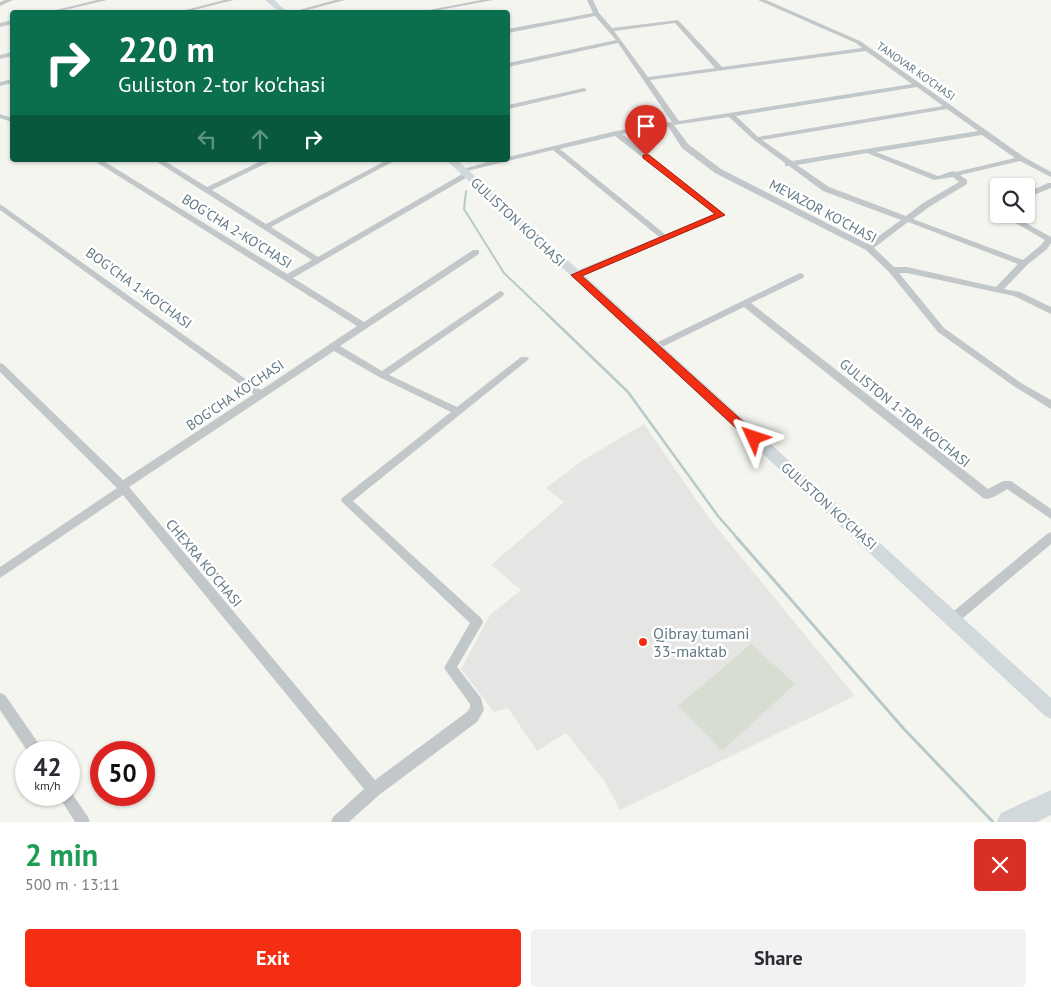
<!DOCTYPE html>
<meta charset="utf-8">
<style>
:root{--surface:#fff;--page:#f2f2f3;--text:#2b2b33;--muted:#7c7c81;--accent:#f32e13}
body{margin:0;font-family:"PT Sans",sans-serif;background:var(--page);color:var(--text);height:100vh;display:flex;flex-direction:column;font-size:19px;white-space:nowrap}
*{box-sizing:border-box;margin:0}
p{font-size:16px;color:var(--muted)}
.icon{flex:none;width:28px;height:28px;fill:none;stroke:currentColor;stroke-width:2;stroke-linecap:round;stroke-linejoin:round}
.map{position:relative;height:822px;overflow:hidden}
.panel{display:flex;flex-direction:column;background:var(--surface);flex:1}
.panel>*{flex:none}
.guide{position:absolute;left:10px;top:10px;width:500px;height:152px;border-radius:5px;box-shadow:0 1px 4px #0004;background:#0b6e4f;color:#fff;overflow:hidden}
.tools{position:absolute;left:990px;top:178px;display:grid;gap:10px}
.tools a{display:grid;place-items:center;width:45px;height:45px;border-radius:5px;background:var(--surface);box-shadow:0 1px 4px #0004;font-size:25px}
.speed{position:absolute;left:15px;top:741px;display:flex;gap:10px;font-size:25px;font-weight:700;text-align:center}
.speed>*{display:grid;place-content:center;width:65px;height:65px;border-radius:50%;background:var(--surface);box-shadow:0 1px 4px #0004;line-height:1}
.speed small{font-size:12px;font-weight:400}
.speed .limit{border:8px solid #d22;background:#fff;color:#111}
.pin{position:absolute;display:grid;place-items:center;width:42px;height:42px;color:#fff;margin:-51px -21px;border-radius:50% 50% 50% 0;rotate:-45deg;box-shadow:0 0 5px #0007}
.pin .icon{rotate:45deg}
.me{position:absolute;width:55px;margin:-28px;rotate:312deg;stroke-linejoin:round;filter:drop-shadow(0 0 4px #0008)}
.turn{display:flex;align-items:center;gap:18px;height:105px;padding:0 25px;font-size:22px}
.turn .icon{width:65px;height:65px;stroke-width:2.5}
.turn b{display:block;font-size:35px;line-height:42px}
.lanes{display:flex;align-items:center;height:48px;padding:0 25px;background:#0003;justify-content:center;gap:25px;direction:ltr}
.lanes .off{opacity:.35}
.round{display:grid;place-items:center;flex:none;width:52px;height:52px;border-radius:5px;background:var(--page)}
.head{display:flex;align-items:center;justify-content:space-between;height:85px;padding:0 25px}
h1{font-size:30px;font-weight:700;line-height:38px;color:#1e9e55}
.primary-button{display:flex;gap:10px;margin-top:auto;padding:10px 25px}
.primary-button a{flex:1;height:58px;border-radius:5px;background:var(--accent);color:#fff;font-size:20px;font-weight:700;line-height:58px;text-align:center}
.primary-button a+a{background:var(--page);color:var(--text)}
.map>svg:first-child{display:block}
.built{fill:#e5e6e4}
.green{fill:#d7ddd1}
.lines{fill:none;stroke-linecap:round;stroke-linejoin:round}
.stream-far2{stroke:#b8c9cb;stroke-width:2}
.stream-far1{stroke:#b8c9cb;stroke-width:2.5}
.stream{stroke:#b8c9cb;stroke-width:3}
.minor{fill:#c2c7c9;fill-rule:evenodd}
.secondary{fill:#d2d9dc;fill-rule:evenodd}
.trunk{fill:#d2d9dc;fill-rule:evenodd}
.route{fill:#f32e13;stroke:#9e1e0c}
.poi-dot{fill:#f32e13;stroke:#fff;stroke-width:2}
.labels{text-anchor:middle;stroke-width:5;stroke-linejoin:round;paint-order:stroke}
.far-street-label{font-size:11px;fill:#617984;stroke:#fff}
.street-label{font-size:14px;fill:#617984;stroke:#fff}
.near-poi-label{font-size:16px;fill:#617984;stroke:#fff;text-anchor:start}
</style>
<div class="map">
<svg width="1051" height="822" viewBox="0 0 1051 822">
<rect width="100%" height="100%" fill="#f5f5f0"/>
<path class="built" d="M644 424 709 518 855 696 620 810 605 782 566 733 537 751 508 708 494 712 461 669 490 615 521 590 491 565 564 502 546 488 583 460Z"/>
<path class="green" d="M751 644 795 684 722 751 678 706Z"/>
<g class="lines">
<path class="stream-far2" d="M466 191 464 209 504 273 548 315"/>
<path class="stream-far1" d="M547 314 628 392 718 516 738 539"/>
<path class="stream" d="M737 538 904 729 993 822"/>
<path class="minor" d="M5 0H13L0 6V2Z
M97 0H107L56 12H48Z
M224 0H234L186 12H178Z
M335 0H345L300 12H292Z
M481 0H493L429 12H419Z
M587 0H593L599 13 612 28 678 20 722 67 862 48 856 43 758 0H766L860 41 1024 157 1051 172V177L1020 161 960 175 967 180V184L929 207 913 219 1023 260 1041 245 1045 240 1000 214H1009L1051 237V243L1047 249 1027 265 1004 289 1020 292 1051 307V314L1014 296 907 273H899L944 328 1021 383 1051 400V409L1015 387 938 332 889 272 866 250 715 173 682 148 668 126 622 134 725 215 578 277H572V273L659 237 553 150 463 172 459 170 495 160H508V157L616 131 672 122 618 43 508 67V63L616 40 595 16 508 33V29L593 13ZM675 23 715 68 648 77 614 31ZM866 51 912 84 679 121 650 80ZM917 87 943 106 758 137 736 116ZM947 109 978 131 792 161 762 140ZM729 117 754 140 785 163V166H789L823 191 901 220 868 244 721 169 688 144 674 125ZM982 135 1015 158 956 172 953 171 938 176 876 152ZM615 136 715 214 666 235 560 149ZM867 153 934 180 953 177 959 182 923 203 906 216 829 187 797 165ZM908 222 1018 264 996 287 907 267H894L874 248Z
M283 10 285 12H279L280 11Z
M12 20V24L0 27V23Z
M12 52V56L0 59V55Z
M12 79V83L0 86V82Z
M584 88 586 89V91L508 109V105Z
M0 114 12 118V122L0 118Z
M93 160H102L287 274 312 260 154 160H163L207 187 263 160H273L212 190 266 224 387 160H396L271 227 318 257 464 173H470L471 175 293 278 364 322 473 250H479V254L340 346 382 371 500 291 503 292 504 294 503 296 389 375 457 407 521 357H527L529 359 353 501 481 618 483 622 481 626 457 667 481 698 484 710 477 722 379 795 349 822H331L333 817 364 789 123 495 0 578V567L117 488 0 372V363L3 364 123 480 254 394 0 210V204L261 390 357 326ZM334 351 379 377 451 412 342 498 341 501 470 623 444 668 470 704V708L467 712 375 780 129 487Z
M1048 183H1051V188L1026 198V193Z
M996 206H999V213L992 209Z
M800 273 803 274 804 276 803 278 751 303 988 489 1003 481H1011L1051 509V519L1007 489C1000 493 991 501 983 498L744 307 658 349H652L650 347 652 345Z
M1051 532V544L957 623 953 624 949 623 947 619 949 615 1047 534Z
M0 693 5 695 41 747 43 752H28L0 710Z
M69 789 88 817 90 822H75L58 795H69Z"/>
<path class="secondary" d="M265 0H274L287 12H279Z
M446 160H457L1051 698V719L1045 716Z"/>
<path class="trunk" d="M1051 790V815L1037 822H997L1001 813Z"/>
</g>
<path class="route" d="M643 155H649L725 215 582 276 758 435V441H750L571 275 715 214 643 158Z"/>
<circle class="poi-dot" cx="643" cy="642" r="5"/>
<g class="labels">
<g class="far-street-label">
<text transform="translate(916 71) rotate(35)" y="4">TANOVAR KO'CHASI</text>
</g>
<g class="street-label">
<text transform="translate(823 211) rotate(28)" y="5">MEVAZOR KO'CHASI</text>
<text transform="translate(518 222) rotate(43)" y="5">GULISTON KO'CHASI</text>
<text transform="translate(237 231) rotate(32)" y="5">BOG'CHA 2-KO'CHASI</text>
<text transform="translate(139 288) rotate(36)" y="5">BOG'CHA 1-KO'CHASI</text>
<text transform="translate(235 395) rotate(-34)" y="5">BOG'CHA KO'CHASI</text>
<text transform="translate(905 413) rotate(39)" y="5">GULISTON 1-TOR KO'CHASI</text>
<text transform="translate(829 506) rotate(42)" y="5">GULISTON KO'CHASI</text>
<text transform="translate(204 563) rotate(50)" y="5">CHEXRA KO'CHASI</text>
</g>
<g class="near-poi-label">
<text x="653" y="639">Qibray tumani<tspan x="653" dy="18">33-maktab</tspan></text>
</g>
</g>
</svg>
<div class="tools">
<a><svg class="icon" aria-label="search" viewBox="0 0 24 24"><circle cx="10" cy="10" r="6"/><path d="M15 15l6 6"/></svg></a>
</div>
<div class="speed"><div>42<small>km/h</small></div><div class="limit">50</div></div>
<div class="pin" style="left:646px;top:156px;background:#d93025"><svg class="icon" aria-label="arrive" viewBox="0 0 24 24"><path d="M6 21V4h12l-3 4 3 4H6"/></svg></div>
<svg class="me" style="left:754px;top:438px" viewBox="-20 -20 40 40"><path d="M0-17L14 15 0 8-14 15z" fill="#f32e13" stroke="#fff" stroke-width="4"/></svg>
<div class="guide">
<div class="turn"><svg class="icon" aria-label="right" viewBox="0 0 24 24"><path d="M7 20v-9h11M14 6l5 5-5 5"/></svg><div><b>220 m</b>Guliston 2-tor ko'chasi</div></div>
<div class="lanes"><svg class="icon off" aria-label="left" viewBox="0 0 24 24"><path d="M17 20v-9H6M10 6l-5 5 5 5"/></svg><svg class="icon off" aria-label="ahead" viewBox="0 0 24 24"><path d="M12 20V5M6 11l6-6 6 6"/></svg><svg class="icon" aria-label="right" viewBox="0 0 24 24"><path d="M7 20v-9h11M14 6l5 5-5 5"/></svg></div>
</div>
</div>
<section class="panel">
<div class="head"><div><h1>2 min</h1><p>500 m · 13:11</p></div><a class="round" style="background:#d93025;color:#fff"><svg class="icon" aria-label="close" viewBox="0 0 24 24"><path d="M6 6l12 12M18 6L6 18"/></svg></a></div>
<div class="primary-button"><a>Exit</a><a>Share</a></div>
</section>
